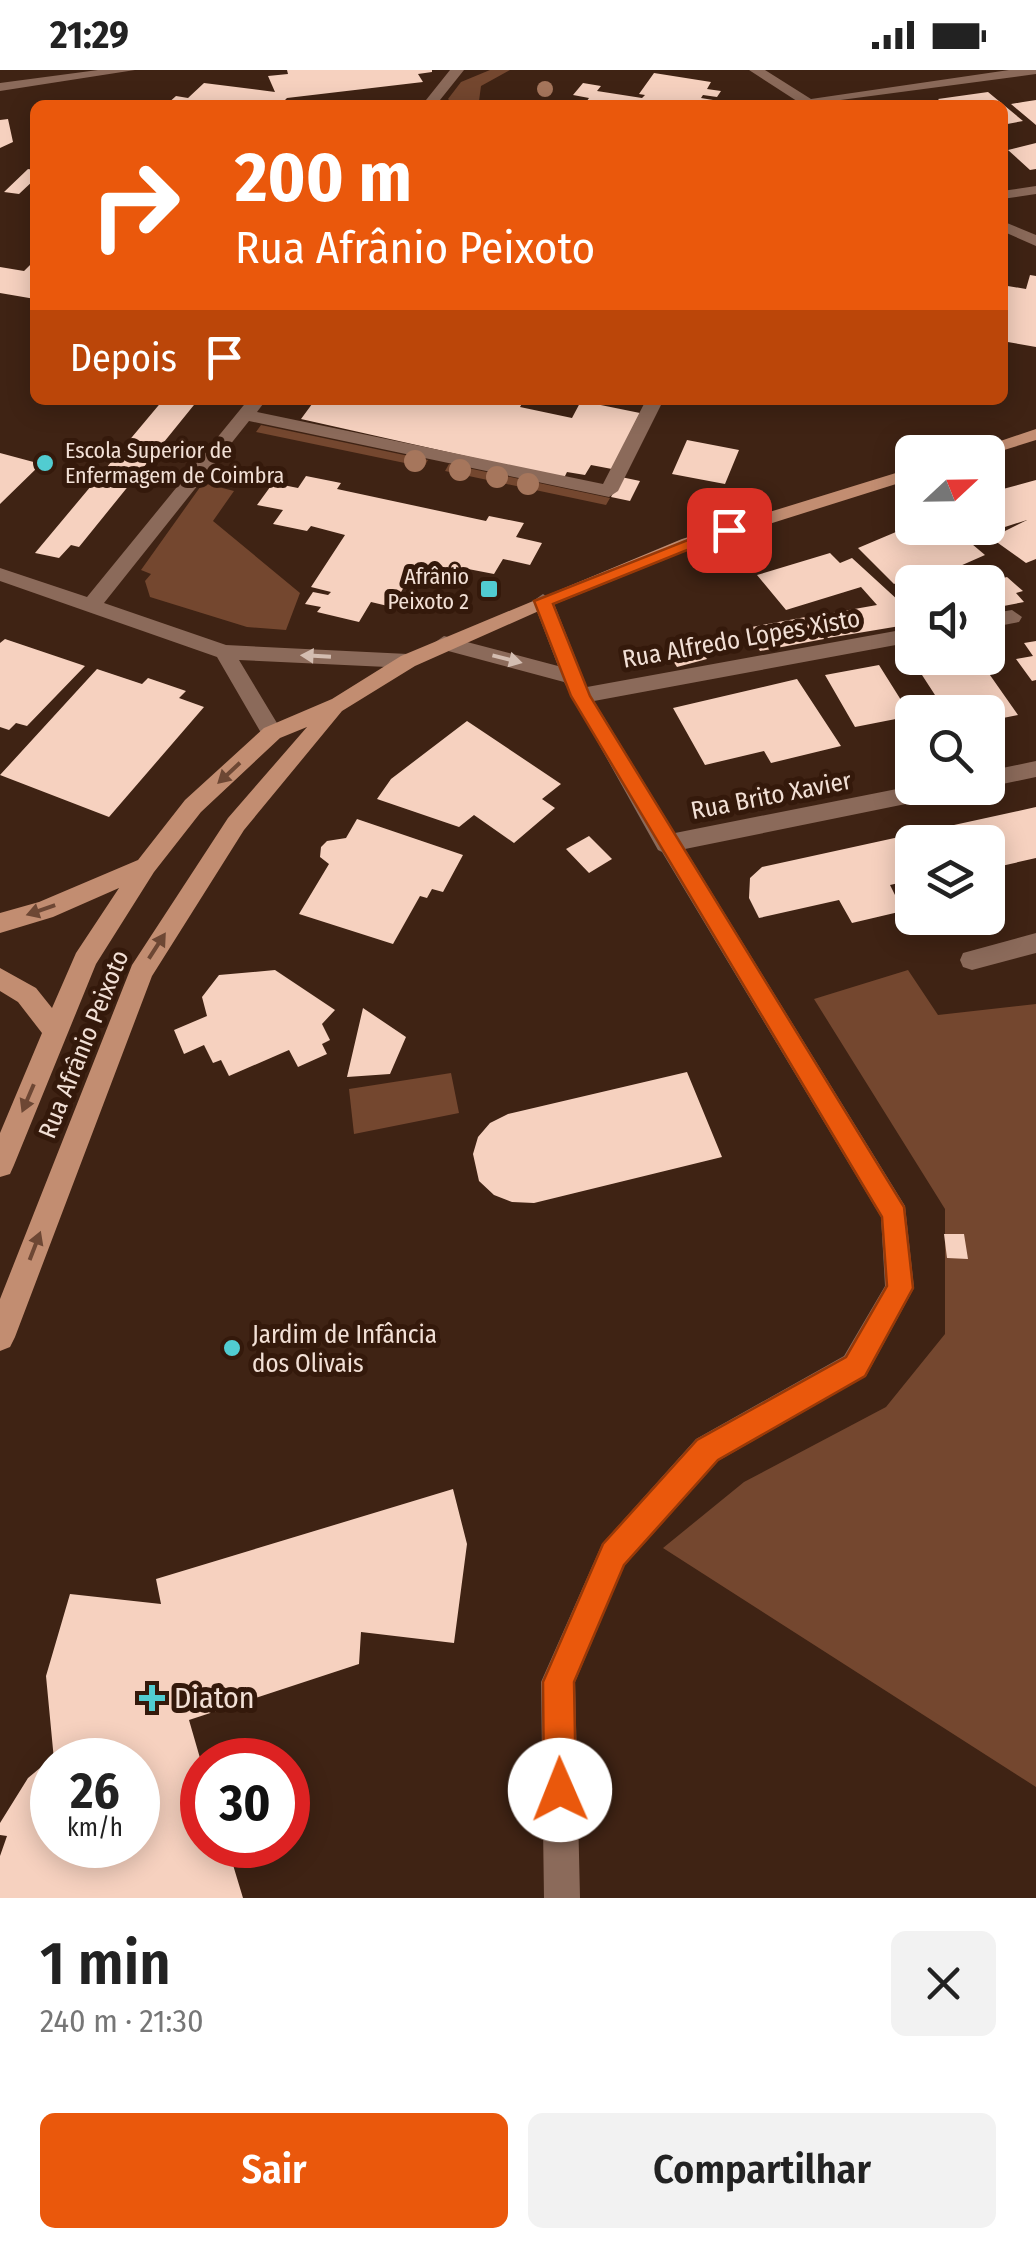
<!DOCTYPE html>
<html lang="pt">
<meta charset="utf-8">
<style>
:root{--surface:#fff;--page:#f2f2f2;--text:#222;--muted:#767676;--accent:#ea580c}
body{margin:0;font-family:"Fira Sans Condensed",sans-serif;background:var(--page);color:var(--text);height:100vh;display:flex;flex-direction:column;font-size:38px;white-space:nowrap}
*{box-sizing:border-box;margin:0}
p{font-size:32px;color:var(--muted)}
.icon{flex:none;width:55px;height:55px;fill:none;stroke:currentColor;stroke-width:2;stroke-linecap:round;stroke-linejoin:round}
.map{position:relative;height:1828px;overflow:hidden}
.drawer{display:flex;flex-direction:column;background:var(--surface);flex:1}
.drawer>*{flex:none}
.top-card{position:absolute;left:30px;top:30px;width:978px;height:305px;border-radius:15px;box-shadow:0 5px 25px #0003;background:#ea580c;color:#fff;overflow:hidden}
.needle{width:65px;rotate:68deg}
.controls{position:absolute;left:895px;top:365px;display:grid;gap:20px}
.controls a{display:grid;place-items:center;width:110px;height:110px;border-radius:15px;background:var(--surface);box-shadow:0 5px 25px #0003;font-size:50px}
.speed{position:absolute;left:30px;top:1668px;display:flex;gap:20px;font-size:50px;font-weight:700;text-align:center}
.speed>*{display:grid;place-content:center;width:130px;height:130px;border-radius:50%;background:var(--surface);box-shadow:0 5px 25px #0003;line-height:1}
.speed small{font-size:25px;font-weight:400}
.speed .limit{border:15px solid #d22;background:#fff;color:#111}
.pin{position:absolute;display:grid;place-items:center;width:85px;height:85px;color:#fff;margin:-42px;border-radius:20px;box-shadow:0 5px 15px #0006}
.me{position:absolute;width:110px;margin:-55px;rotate:359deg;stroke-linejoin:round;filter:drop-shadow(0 0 8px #0008)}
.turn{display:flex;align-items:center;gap:35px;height:210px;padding:0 40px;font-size:45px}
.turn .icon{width:130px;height:130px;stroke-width:2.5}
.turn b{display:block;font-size:70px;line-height:85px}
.then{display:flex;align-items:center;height:95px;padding:0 40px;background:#0003;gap:20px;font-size:38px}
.round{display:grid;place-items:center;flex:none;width:105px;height:105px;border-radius:15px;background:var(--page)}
.summary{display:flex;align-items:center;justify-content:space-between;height:170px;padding:0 40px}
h1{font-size:60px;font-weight:600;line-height:75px}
.primary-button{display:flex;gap:20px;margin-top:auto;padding:20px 40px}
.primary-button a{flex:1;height:115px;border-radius:15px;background:var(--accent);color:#fff;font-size:40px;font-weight:600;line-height:115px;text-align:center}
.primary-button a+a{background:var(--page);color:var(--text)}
.status{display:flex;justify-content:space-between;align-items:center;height:70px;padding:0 50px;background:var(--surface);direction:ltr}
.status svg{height:28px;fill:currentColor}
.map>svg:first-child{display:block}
.green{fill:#74472f}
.building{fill:#f6d1bf}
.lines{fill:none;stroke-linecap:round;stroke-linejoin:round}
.minor{fill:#8b6a5a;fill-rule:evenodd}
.major{fill:#c28d71;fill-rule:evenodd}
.tree{fill:#a6765c}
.oneway{fill:#d3bdb1}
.oneway2{fill:#6d4734}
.route{fill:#ea580c;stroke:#983908;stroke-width:2.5}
.poi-dot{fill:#51ccd1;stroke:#34190b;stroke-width:4}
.labels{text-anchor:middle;stroke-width:10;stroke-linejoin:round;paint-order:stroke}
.far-poi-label{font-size:22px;fill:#f2e0d6;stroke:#34190b;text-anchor:start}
.street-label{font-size:25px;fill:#f2e0d6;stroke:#34190b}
.poi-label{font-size:25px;fill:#f2e0d6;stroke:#34190b;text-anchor:start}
.near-poi-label{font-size:30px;fill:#f2e0d6;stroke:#34190b;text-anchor:start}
</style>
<div class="status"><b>21:29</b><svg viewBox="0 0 49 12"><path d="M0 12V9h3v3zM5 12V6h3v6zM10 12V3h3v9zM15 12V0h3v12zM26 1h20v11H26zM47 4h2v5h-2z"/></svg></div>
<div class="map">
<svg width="1036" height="1828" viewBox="0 0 1036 1828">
<rect width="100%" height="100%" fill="#3f2314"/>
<path class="green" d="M490 0H510L481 16 479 31C469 36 456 38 448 29L461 12Z
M261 355 428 390 424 397 256 362Z
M449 394 610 428 606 435 445 401Z
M203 413 234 421 213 451 300 523 286 560 247 557 150 527 145 511 151 504 141 500Z
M908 900 938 945 1036 934V1717L663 1478 744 1412 886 1337 945 1264V1139L814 929Z
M451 1003 459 1043 354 1064 349 1019Z"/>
<path class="building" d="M287 0H432V2L418 4 423 12 287 28 280 35H166L176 26 188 28 204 13 275 22 268 6 288 4Z
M654 3 711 12 707 19 721 21 717 27 703 25 701 28 713 30 709 35H584L589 28 573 25 583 13 601 16 597 21 642 28 645 25 639 24Z
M988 22 1023 51 1002 55V35H944L938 29Z
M1036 30V55L1011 34 1023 32Z
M8 49 13 72 0 78V50Z
M1036 73V99L1030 100 1008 80Z
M28 99 35 100V109L19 124 4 122Z
M35 190V229L0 223V197L24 201Z
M1030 205 1036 206V277L1002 271V215L1026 219Z
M163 330H198L79 477 71 475 59 488 35 483Z
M315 330H524L520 337 572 348 581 331 640 343 612 399 591 395 585 405 567 402 564 408 301 349Z
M687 370 739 380 725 414 672 404Z
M0 383 41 394 0 434Z
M306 406 341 413 337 419 486 451 489 446 524 453 516 467 542 473 530 495 503 489 494 504 463 498 459 506 416 497 392 537 371 532 359 552 317 542 321 537 305 534 313 522 328 525 331 522 311 517 345 465 311 456 307 461 273 454 283 440 257 435 273 413 298 418Z
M621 407 640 411 630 431 611 427Z
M1036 410V489L1026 493 991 468 1027 450 980 465 972 458H988V423Z
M912 446V458H953L985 485 960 496 974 508 945 512 929 499 894 514 858 478 903 459 918 467 899 450Z
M830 483 840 493 852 488 899 531 912 529V554L828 568 815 546 877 535 861 517 786 540 757 505Z
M1007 507 1023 521 1016 523 1024 532 988 539V512Z
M811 546 824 569 760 581 746 558Z
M5 569 85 596 27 656 16 653 9 660 0 657V573Z
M1036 571V610L1032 611 1016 589 1033 586 1024 573Z
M697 575 707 589 677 597 668 583Z
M911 588H978L1018 645 988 651V642H946Z
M879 595 911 646 855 657 825 605Z
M97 599 142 614 148 608 186 621 179 628 204 637 109 747 0 705Z
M797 609 841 676 771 693 764 681 705 695 673 638Z
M467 651 561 714 542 729 555 738 514 773 474 745 459 757 377 729 391 709Z
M1036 737V788L988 799V772H912V810L890 815 903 841 852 853 839 830 759 848 749 828 750 808 762 797Z
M357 749 463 785 443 822 432 819 427 828 420 826 393 874 299 844 329 794 320 787 321 777 327 771 346 768Z
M589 766 612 789 589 803 566 779Z
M275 900 335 940 322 954 330 970 322 974 327 984 298 997 289 980 229 1006 221 990 213 993 204 975 184 984 174 960 207 946 202 927 219 905Z
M363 938 406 967 390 1004 347 1007Z
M687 1002 722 1087 534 1133 512 1132 494 1125 479 1111 473 1084 478 1067 490 1053 508 1044Z
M944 1164H964L968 1189 947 1188Z
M453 1419 467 1474 454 1573 361 1562 359 1594 189 1650 202 1695V1775H227L243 1828H0V1786L7 1766 0 1765V1753L28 1708 52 1688V1775H138V1690H54L46 1606 70 1524 161 1534 156 1509Z"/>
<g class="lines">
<path class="minor" d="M98 0H135L0 21V13Z
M450 0H464L436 35H422Z
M749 0H765L811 29 1009 0H1036V4L803 35Z
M1036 116V124L1002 129V121Z
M1002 151 1036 165V176L1002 161Z
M248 330H260L263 334 257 342 603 414 646 330 663 331 618 421 609 427 249 351 104 533 226 575 408 584 418 591 408 598 239 590 283 663 272 671 264 668 217 587 0 511V498L87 527Z
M543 524 553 531 587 617 912 558V572L594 631 675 763 912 716 956 718 945 726 685 779 905 1136 914 1218 866 1306 718 1391 624 1496 575 1612 580 1828H544L541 1612 602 1474 696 1369 844 1286 885 1216 881 1147 662 782 658 780 564 612 437 578 434 573 444 566 558 596 533 531Z
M1012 540 1022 547 1019 552 988 558V544Z
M1036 691V707L988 717V701Z
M1036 863V883L972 900 963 897 960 890 963 883Z"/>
<path class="major" d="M1036 359V370L988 385 968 382Z
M912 398V409L696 477 550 536 415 596 342 641 244 760 152 906 15 1267 10 1277 0 1281V1229L132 895 228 748 307 657 280 668 201 742 154 802 96 894 14 1095 10 1104 0 1107V1063L42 963 18 932 0 921V898L36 918 52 938 76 883 119 818 53 847 0 863V843L39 832 138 790 185 730 264 658 332 629 401 586 682 469Z"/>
</g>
<g class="tree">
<circle cx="545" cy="19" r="8"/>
<circle cx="415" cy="391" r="11"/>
<circle cx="460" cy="400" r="11"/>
<circle cx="497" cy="407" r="11"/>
<circle cx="528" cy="414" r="11"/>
</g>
<defs><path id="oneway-solid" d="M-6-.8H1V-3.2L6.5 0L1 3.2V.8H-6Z" transform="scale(2.5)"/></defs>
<g class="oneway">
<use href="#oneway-solid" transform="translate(316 586) rotate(-177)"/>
<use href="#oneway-solid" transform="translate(507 589) rotate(14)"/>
</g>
<g class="oneway2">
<use href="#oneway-solid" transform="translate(229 703) rotate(137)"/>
<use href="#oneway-solid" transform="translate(41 840) rotate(161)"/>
<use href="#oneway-solid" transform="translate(157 876) rotate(-57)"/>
<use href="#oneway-solid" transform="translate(28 1028) rotate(113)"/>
<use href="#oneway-solid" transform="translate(35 1176) rotate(-69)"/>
</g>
<path class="route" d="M723 456 737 460 553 534 590 626 904 1137 913 1218 865 1306 718 1390 624 1495 574 1612 576 1720 572 1731 560 1736 549 1731 544 1720 543 1612 603 1474 697 1370 846 1287 887 1216 882 1147 571 626 534 531Z"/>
<g class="poi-dot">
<circle cx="45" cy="393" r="10"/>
<rect x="479" y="509" width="20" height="20" rx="5"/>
<circle cx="232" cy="1278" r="10"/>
<path d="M147 1613h10v10h10v10h-10v10h-10v-10h-10v-10h10z"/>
</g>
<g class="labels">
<g class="far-poi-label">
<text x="65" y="388">Escola Superior de<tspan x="65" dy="25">Enfermagem de Coimbra</tspan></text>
<text x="469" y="514" text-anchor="end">Afrânio<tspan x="469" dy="25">Peixoto 2</tspan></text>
</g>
<g class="street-label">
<text transform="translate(741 568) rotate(-10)" y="9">Rua Alfredo Lopes Xisto</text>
<text transform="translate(771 725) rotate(-11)" y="9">Rua Brito Xavier</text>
<text transform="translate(83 974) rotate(-68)" y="9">Rua Afrânio Peixoto</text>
</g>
<g class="poi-label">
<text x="252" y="1273">Jardim de Infância<tspan x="252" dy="29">dos Olivais</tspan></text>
</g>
<g class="near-poi-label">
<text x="174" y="1638">Diaton</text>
</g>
</g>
</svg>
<div class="controls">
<a><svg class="needle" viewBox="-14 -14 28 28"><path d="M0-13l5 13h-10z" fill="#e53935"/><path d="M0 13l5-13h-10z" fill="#767676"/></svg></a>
<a><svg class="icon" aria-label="sound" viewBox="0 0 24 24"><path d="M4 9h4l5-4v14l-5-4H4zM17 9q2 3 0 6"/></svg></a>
<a><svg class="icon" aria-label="search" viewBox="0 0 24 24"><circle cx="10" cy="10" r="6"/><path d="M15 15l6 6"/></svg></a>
<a><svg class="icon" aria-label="layers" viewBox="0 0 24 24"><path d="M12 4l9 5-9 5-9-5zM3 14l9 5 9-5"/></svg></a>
</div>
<div class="speed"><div>26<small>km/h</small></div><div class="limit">30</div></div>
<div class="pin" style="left:729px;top:460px;background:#d93025"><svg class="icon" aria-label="arrive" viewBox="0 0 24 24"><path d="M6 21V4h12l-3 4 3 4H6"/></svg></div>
<svg class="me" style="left:560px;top:1720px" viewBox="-20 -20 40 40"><circle r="19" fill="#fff"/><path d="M0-13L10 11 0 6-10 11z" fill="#ea580c"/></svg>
<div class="top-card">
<div class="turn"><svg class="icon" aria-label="right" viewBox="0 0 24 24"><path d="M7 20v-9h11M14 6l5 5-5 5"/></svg><div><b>200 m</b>Rua Afrânio Peixoto</div></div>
<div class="then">Depois<svg class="icon" aria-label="arrive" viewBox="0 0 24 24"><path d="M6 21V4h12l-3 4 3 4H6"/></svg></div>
</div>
</div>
<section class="drawer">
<div class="summary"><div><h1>1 min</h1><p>240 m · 21:30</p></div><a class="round"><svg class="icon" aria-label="close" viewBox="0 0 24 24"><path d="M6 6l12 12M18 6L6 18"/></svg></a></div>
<div class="primary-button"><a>Sair</a><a>Compartilhar</a></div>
</section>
